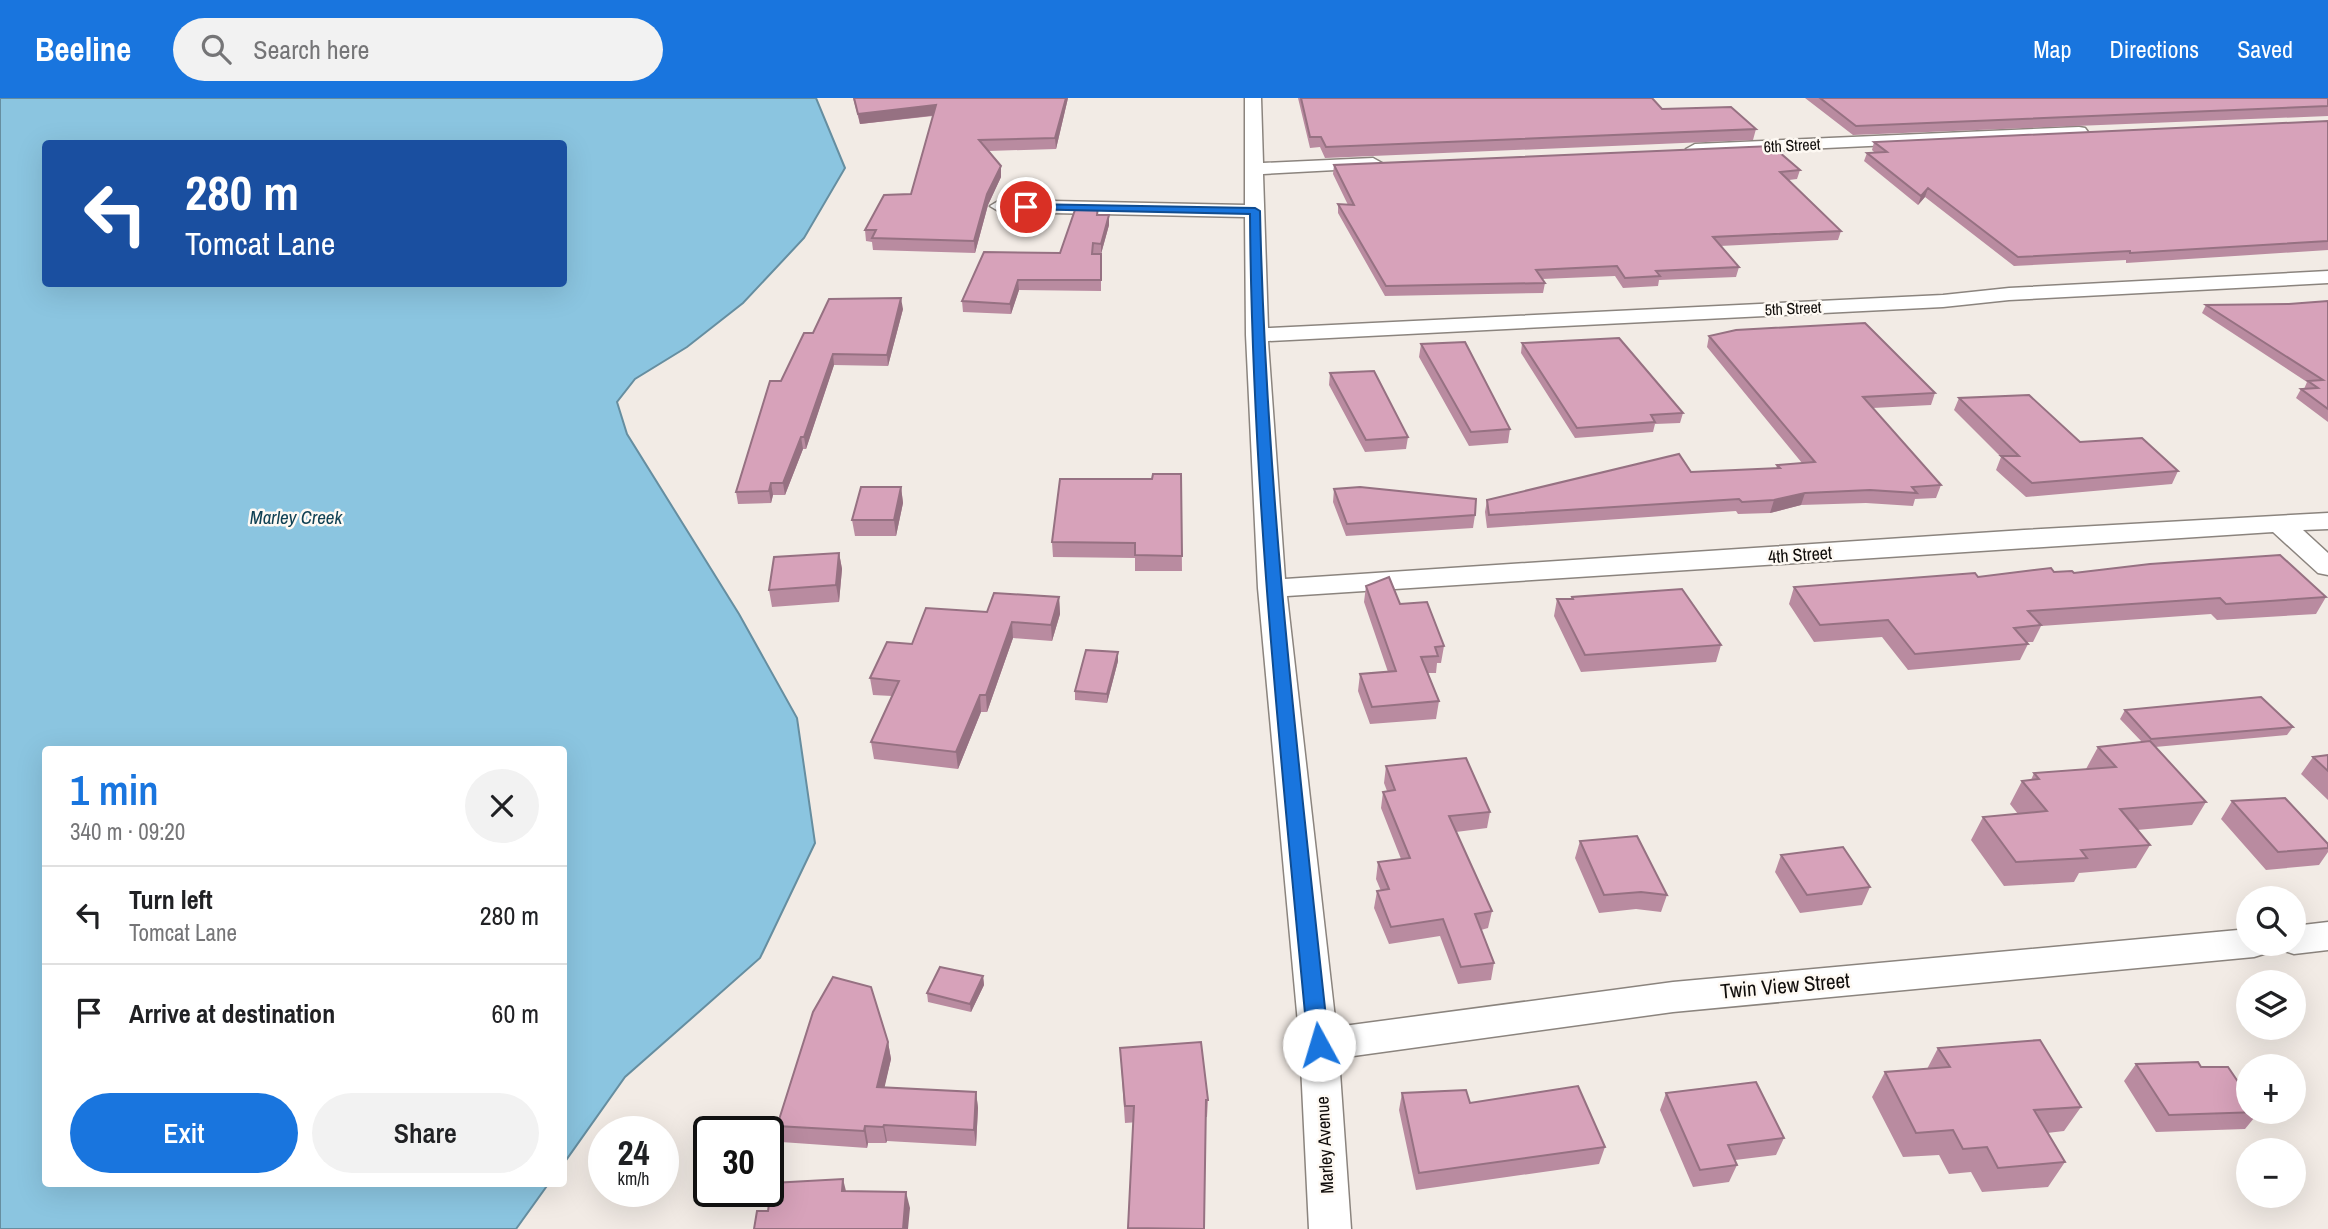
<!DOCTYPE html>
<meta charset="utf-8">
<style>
:root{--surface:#fff;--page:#f2f2f2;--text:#202124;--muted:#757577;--line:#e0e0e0;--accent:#1975de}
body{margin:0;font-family:"Archivo Narrow",sans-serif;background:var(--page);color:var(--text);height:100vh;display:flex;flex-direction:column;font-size:26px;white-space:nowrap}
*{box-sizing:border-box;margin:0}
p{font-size:23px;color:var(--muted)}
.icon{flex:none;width:38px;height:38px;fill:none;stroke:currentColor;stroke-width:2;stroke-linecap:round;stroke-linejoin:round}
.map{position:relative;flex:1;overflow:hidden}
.drawer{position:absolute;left:42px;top:648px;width:525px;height:441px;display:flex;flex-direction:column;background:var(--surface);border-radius:7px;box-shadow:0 7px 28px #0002}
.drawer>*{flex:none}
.banner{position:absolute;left:42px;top:42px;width:525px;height:147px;border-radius:7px;box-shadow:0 7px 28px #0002;background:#1a4fa0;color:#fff;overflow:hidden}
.buttons{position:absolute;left:2236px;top:788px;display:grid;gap:14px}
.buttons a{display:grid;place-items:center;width:70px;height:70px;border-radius:50%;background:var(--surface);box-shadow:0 7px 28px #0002;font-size:35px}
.speed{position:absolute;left:588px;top:1018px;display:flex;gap:14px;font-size:35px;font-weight:700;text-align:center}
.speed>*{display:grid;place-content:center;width:91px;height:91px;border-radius:50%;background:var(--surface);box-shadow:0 7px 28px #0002;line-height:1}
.speed small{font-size:18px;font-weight:400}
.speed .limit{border:4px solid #111;border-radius:10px;background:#fff;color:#111}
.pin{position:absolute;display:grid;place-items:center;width:60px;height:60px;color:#fff;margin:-30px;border:4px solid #fff;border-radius:50%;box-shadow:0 2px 7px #0007}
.me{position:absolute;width:77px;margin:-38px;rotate:354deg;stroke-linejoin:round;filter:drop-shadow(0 0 5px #0008)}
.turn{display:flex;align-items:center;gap:24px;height:147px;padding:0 28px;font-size:32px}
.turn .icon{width:91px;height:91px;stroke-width:2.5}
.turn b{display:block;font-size:49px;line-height:60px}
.round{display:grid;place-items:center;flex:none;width:74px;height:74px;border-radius:37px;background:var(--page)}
.summary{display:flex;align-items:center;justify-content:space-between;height:119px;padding:0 28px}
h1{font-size:42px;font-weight:600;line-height:52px;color:var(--accent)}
.primary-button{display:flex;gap:14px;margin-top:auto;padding:14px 28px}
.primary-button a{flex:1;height:80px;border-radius:42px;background:var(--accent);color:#fff;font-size:28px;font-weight:600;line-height:80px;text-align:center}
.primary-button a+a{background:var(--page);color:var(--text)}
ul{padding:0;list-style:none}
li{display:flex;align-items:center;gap:21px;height:98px;padding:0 28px;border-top:2px solid var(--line)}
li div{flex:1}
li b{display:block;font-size:26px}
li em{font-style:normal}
header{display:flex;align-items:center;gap:42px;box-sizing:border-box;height:98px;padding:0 35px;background:var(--accent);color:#fff}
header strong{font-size:33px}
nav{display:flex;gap:38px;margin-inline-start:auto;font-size:24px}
.search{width:490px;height:63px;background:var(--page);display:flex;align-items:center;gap:18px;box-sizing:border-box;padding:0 24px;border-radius:38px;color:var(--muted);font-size:26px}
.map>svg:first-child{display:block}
.water{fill:#8bc5e0;stroke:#668ea0;stroke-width:2;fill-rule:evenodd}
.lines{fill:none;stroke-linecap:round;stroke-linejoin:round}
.street-casing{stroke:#8b847e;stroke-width:3}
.street{fill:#fff;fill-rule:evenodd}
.wall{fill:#b98ba0}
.shaded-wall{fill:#967182}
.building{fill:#d7a2ba;stroke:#967182;stroke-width:2}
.route{fill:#1975de;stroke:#104c90;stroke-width:2}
.labels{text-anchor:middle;stroke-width:5;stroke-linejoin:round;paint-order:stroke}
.far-street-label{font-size:16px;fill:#100d0b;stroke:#fef9f3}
.street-label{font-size:18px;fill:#100d0b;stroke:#fef9f3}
.water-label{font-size:19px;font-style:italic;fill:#104154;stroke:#fef9f3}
.near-street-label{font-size:21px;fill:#100d0b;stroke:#fef9f3}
</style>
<header>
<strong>Beeline</strong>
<div class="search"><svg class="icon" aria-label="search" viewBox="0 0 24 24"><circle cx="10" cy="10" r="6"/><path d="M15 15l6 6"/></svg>Search here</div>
<nav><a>Map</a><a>Directions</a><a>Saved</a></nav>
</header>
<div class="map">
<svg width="2328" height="1131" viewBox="0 0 2328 1131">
<rect width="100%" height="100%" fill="#f2ebe5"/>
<path class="water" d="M0 0H816L845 70 804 140 743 205 687 249 635 281 617 304 627 336 739 516 797 620 815 745 760 860 625 979 564 1065V651H46V1085H549L516 1131H0ZM46 46H564V186H46Z"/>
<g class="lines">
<g class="street-casing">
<path id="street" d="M1245 0H1261L1263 65 1373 60 1382 65 1373 70 1263 76 1268 230 1943 197 2009 190 2328 173V185L2009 202 1943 209 1268 243 1285 481 2024 432 2328 415V431L2303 432 2328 455V477L2318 475 2273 434 1287 498 1336 929 1673 884 2249 831V845H2272L2267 855 2254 859 1673 914 1339 960 1351 1131H1309L1300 947 1258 490 1246 237 1245 119 1000 114 990 108 1000 102 1245 107Z
M2079 29 2085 30 2088 34 2085 38 1695 56 1686 51 1695 46Z
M2328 824V852L2294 856 2281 852 2278 845H2294V828Z"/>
</g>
<use href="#street" class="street"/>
</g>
<path class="wall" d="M853 0H1068L1056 51 988 53 1001 68V79L988 107 975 155 873 152 872 144 866 143 865 132 911 96 933 18 860 26Z
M1298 0H1652L1662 11 1756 31 1753 42 1325 60 1320 49 1310 50Z
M1805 0H2328V18L1853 37Z
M2328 23V152L2126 165V162L2014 168 1925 99 1918 107 1864 63 1867 55 1874 54 1872 52 1874 44Z
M1334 67 1800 72 1797 81 1789 82 1841 133 1838 142 1720 148 1739 169 1736 179 1659 182 1658 188 1623 190 1615 178 1542 181 1545 185 1543 195 1385 198 1338 115V106L1348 107 1333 76Z
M1098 109V117H1109V127L1101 156 1094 155 1093 156H1101V193L1019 192 1011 216 963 214 962 203 1060 155Z
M2328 203V324L2296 300 2301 291H2304L2307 284 2202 215 2206 207 2289 206Z
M903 211 888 268 834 267 806 351H803L785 397H773L771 405 738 406 736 394 781 283 813 235Z
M1709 238 1935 295 1931 307 1873 310 1941 387 1936 400 1915 401 1913 408 1866 405 1801 407 1770 415 1738 416 1736 413 1487 430 1485 414 1487 402 1691 374 1776 371 1777 367 1802 365 1707 249Z
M1522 245 1683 315 1680 325 1655 326 1653 334 1575 340 1521 255Z
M1421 246 1510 331 1508 345 1469 348 1419 259Z
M1330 275 1408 339 1406 351 1365 354 1329 287Z
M1959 300 2080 344 2178 373 2172 386 2026 399 1996 372 2001 359 1954 312Z
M1181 376 1182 473H1135V460L1053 459 1052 444 1152 381Z
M901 389 903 405 896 438H855L852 422Z
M1334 391 1475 417 1473 430 1346 438 1333 404Z
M839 455 842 471 839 504 772 509 769 492Z
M2054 474 2074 475 2326 499 2316 516 2217 522 2211 516 2041 528 2033 544H2027L2028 546 2020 562 1908 572 1882 539 1814 544 1789 506 1794 489Z
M1366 488 1400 506 1444 548 1441 565H1437L1436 575H1427L1439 603 1436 621 1370 626 1358 593 1360 576 1388 574 1364 504Z
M1059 499 1060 516 1052 543 1013 540 987 614H981L958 671 874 661 871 644 892 598 873 597 870 580 912 546 987 514Z
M1572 499 1721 547 1716 564 1581 574 1554 518 1557 501H1571Z
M1118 554V563L1107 605 1075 602V593Z
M2125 612 2293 629 2287 637 2155 649 2206 704 2192 727 2137 732 2150 747 2136 770 2079 775 2074 784 2004 788 1971 742 1983 719 2018 716 2010 706 2022 683 2031 682 2034 675 2086 671 2098 649 2142 644 2120 621Z
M2328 657V702L2301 676 2313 659Z
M1386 668 1490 714 1487 730 1456 734 1492 813 1488 830 1481 832 1494 865 1491 882 1458 886 1440 838 1389 846 1374 810 1377 793H1381L1376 781 1378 764 1401 761 1381 710 1383 694 1387 693 1384 685Z
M2232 703 2328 746V754L2319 767 2266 772 2221 721Z
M1580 743 1667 797 1661 814 1636 811 1599 815 1575 760Z
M1781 757 1870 789 1862 807 1800 815 1775 774Z
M983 878 984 887 971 914 928 904 927 895Z
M888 944 891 961 884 989 976 994 978 1010 976 1048 887 1043 886 1045H868L867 1050 781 1044 777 1028Z
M1120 950 1208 1002 1207 1019 1125 1025Z
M1938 950 2081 1009 2064 1033 2047 1035 2065 1064 2048 1089 1982 1094 1971 1074 1949 1076 1939 1057 1903 1059 1872 999 1885 974 1927 971Z
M2136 966 2201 969 2259 1014 2245 1031 2156 1034 2124 983Z
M1402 995 1470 1005 1605 1049 1599 1066 1416 1092 1399 1012Z
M1666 995 1784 1040 1776 1057 1735 1062 1737 1067 1729 1084 1693 1089 1660 1012Z"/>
<path class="shaded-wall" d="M1066 0H1068L1056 51 1055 40Z
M936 7 937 17 860 26 858 16Z
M1001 68V79L988 107 975 155 974 143 987 96Z
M1928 90 1925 99 1918 107 1921 98Z
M1109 117V127L1101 156V146Z
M1018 182 1019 192 1011 216 1010 206Z
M901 200 903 211 888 268 887 257Z
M833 256 834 267 806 351 804 339Z
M801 339 803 351 785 397 783 385Z
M771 385 773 397 771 405 769 393Z
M901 389 903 405 896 438 894 422Z
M1805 395 1801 407 1770 415 1774 402Z
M839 455 842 471 839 504 836 487Z
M1059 499 1060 516 1052 543 1051 527Z
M1012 524 1013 540 987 614 986 597Z
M1118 554V563L1107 605V596Z
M980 597 981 614 958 671 956 654Z
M983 878 984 887 971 914 970 906Z
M888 944 891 961 881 1005 877 989Z
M976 994 978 1010 976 1048 974 1032Z
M884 1027 887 1043 886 1045 883 1029Z
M865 1028 868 1045 867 1050 864 1033Z
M843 1081 847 1097 842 1093Z
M906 1094 910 1110 908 1131H903Z"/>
<path class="building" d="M854 0H1066L1055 40 979 42 1001 68 987 96 974 143 872 140 876 132H865L884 97 911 96 936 7 858 16Z
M1301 0H1652L1662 11 1731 9 1756 31 1326 49 1321 39H1310Z
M1820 0H2328V8L1856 28Z
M2328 23V143L2130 155V153L2018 159 1928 90 1921 98 1867 55 1887 54 1874 44Z
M1772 48 1800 72 1780 74 1841 133 1713 139 1739 169 1656 173 1660 178 1625 180 1617 168 1536 172 1545 185 1386 188 1338 106 1354 107 1334 67Z
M1076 109H1098L1097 117H1109L1101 146 1093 145 1092 156H1101V182H1018L1010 206 962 203 984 154 1060 155Z
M901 200 887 257 833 256 804 339H801L783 385H771L769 393 736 394 770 283H781L804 235H813L829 201Z
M2328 203V311L2301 291 2318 290 2308 283 2323 282 2206 207 2289 206Z
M1865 225 1935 295 1863 299 1941 387 1912 389 1917 395 1870 392 1805 395 1774 402 1742 404 1739 401 1489 417 1487 402 1679 356 1691 374 1780 370 1777 367 1815 364 1709 238 1736 232Z
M1619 240 1683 315 1651 317 1655 324 1577 330 1522 245Z
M1465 244 1510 331 1471 334 1421 246Z
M1374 273 1408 339 1366 342 1330 275Z
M2029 297 2080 344 2142 340 2178 373 2032 385 2001 358H2019L1959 300Z
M1153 376H1181L1182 458 1135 457V445L1052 444 1060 381H1152Z
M861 389H901L894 422H852Z
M1360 389 1476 401 1475 417 1347 426 1334 391Z
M839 455 836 487 769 492 774 459Z
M2280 457 2326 499 2226 506 2220 500 2028 513 2041 527 2014 530 2028 546 1915 556 1888 522 1820 527 1794 489 1975 475 1978 479 2051 470 2054 474 2072 473 2074 475 2150 466Z
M1389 479 1400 506 1427 504 1444 548 1435 549 1438 558 1421 559 1439 603 1372 609 1360 576 1396 573 1366 488Z
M1682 491 1721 547 1585 557 1557 501H1573L1572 499Z
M994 495 1059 499 1051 527 1012 524 986 597H980L956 654 871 644 899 583 870 580 887 544 912 546 926 510 987 514Z
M1086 552 1118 554 1107 596 1075 593Z
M2261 599 2293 629 2151 641 2125 612Z
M2150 643 2206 704 2120 711 2150 747 2081 752 2087 760 2016 764 1983 719 2047 713 2022 683 2039 681 2034 675 2116 669 2098 649Z
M2328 657V673L2313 659Z
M1466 660 1490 714 1449 718 1492 813 1475 816 1494 865 1461 869 1443 821 1391 829 1377 793 1389 791 1378 764 1410 760 1383 694 1395 692 1386 668Z
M2285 700 2328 746V750L2278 754 2232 703Z
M1637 738 1667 797 1641 794 1604 797 1580 743Z
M1843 749 1870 789 1807 797 1781 757Z
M940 869 983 878 970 906 927 895Z
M833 879 871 889 888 944 877 989 976 994 974 1032 884 1027 883 1029 865 1028 864 1033 777 1028 813 914Z
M2040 942 2081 1009 2034 1012 2065 1064 1998 1070 1987 1049 1963 1051 1953 1032 1916 1035 1885 974 1950 969 1938 950Z
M1201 944 1208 1002H1206L1204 1131 1128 1130 1134 1008H1125L1120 950Z
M2198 964 2201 969H2228L2249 1000V1013L2259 1014 2169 1017 2136 966Z
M1756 984 1784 1040 1728 1047 1737 1067 1700 1072 1666 995Z
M1578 988 1605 1049 1419 1075 1402 995 1466 992 1470 1005Z
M843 1081 842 1093 906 1094 903 1131H754L757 1113H768L772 1085Z"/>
<path class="route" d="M1026 106 1255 110 1260 113C1266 393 1299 669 1329 947L1326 953 1319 955 1311 953 1308 947C1282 670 1252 394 1250 116L1022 111V107Z"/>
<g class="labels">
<g class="far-street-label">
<text transform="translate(1792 47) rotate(-3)" y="6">6th Street</text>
<text transform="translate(1793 210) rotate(-3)" y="6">5th Street</text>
</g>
<g class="street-label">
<text transform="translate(1800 457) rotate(-4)" y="6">4th Street</text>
<text transform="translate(1325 1047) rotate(-93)" y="6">Marley Avenue</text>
</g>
<g class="water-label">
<text x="296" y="426">Marley Creek</text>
</g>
<g class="near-street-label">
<text transform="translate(1785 888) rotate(-5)" y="7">Twin View Street</text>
</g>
</g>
</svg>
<div class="buttons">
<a><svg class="icon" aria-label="search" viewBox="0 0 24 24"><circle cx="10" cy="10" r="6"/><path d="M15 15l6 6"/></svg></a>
<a><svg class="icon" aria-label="layers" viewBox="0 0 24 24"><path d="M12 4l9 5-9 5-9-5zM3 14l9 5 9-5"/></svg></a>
<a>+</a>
<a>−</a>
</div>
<div class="speed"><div>24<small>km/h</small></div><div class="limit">30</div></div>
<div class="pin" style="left:1026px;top:109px;background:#d93025"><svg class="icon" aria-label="arrive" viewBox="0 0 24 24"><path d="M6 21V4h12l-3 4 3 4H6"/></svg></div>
<svg class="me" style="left:1319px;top:947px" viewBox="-20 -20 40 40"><circle r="19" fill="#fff"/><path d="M0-13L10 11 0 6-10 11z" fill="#1975de"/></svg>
<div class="banner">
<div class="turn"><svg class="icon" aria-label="left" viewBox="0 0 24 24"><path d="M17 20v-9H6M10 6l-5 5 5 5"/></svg><div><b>280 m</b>Tomcat Lane</div></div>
</div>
<section class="drawer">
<div class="summary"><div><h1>1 min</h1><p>340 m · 09:20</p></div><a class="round"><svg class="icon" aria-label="close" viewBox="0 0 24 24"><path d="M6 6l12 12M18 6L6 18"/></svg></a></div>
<ul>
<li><svg class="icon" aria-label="left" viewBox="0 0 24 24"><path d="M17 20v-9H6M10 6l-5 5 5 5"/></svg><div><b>Turn left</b><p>Tomcat Lane</p></div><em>280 m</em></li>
<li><svg class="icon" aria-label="arrive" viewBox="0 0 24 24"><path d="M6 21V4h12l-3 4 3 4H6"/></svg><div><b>Arrive at destination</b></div><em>60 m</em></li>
</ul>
<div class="primary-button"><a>Exit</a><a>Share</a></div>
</section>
</div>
